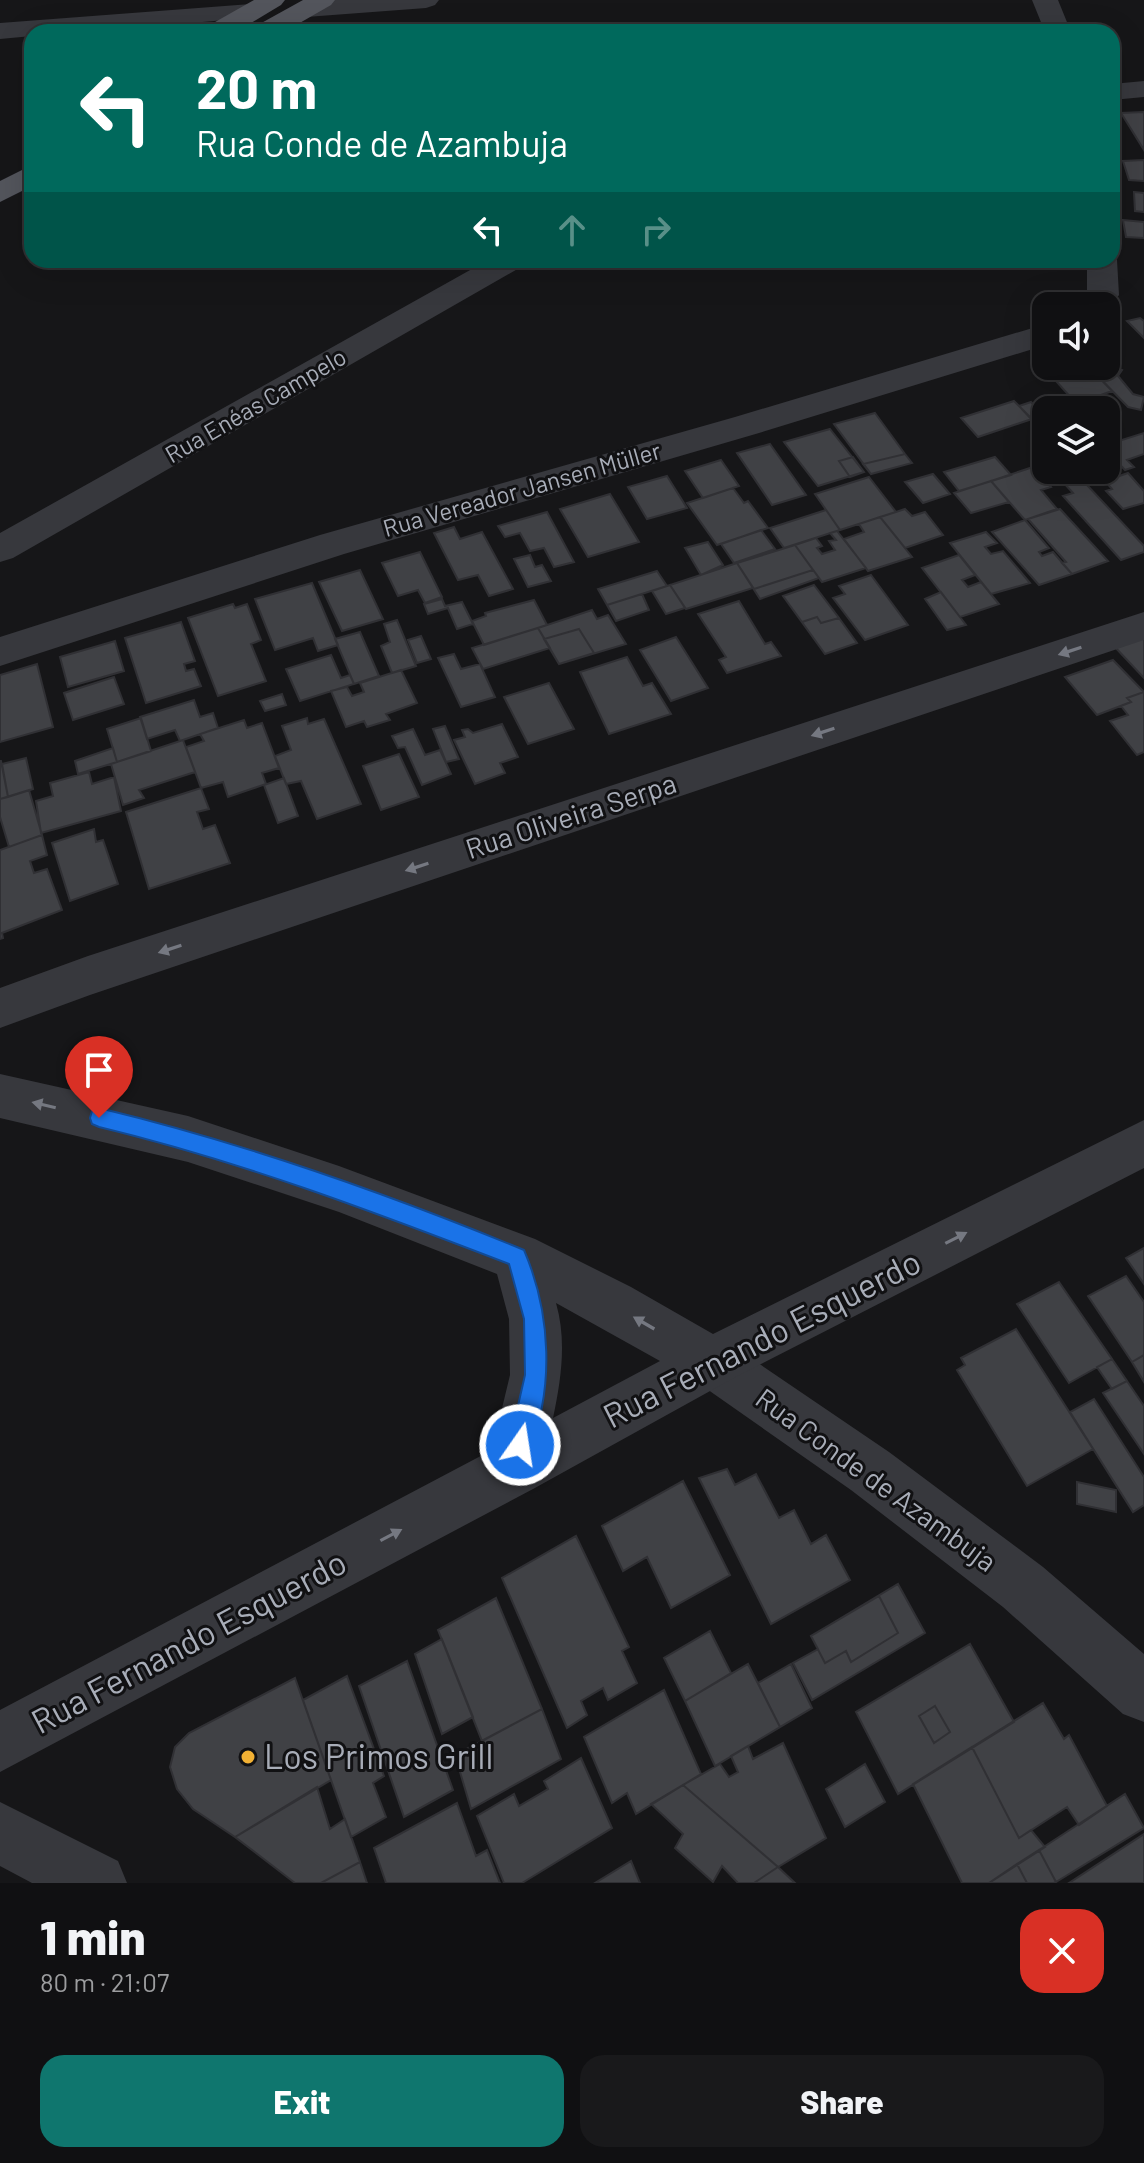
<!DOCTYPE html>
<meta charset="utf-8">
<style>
:root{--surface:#101012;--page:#19191b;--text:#f1f3f6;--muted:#9c9d9f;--line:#303032;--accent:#0f766e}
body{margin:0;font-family:Barlow,sans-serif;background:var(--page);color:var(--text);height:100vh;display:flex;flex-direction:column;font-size:30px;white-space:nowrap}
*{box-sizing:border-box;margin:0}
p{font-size:26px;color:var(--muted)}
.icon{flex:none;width:44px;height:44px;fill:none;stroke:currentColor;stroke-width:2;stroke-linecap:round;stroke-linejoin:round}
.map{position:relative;height:1883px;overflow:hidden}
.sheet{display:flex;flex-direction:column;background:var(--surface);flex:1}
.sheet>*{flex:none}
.hud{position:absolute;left:24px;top:24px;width:1096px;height:244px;border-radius:24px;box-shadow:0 8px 32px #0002,0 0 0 2px var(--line);background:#00695c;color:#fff;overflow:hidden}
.controls{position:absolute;left:1032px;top:292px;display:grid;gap:16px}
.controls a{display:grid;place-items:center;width:88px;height:88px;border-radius:16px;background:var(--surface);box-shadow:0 8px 32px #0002,0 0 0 2px var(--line);font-size:40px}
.pin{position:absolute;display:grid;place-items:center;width:68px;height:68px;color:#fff;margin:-82px -34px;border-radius:50% 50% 50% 0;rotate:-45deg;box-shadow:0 0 8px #0007}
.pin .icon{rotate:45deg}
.me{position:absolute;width:88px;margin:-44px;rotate:13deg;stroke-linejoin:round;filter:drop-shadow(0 0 6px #0008)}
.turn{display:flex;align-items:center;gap:28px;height:168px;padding:0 40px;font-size:36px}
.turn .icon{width:104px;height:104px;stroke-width:2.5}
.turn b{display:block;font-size:56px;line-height:68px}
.lanes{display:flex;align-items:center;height:76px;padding:0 40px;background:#0003;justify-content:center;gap:40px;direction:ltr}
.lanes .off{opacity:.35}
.round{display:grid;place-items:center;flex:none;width:84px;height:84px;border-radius:24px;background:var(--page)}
.summary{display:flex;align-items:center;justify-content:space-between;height:136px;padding:0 40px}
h1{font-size:48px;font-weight:800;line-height:60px}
.primary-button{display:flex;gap:16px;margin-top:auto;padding:16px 40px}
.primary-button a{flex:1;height:92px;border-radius:24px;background:var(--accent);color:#fff;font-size:32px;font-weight:800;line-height:92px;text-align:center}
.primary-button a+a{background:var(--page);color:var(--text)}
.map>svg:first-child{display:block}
.building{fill:#404145;stroke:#303034;stroke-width:2}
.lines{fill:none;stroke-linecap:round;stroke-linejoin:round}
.minor{fill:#37383d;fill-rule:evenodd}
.tertiary{fill:#37383d;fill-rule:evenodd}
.primary{fill:#53555c;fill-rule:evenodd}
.oneway{fill:#757881}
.route{fill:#1a73e8;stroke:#114b97;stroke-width:2}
.poi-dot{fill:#f2b134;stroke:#111113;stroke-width:3}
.labels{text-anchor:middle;stroke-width:6;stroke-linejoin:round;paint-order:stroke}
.far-street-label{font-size:24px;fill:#a8adb8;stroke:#111113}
.street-label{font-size:28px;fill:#a8adb8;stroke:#111113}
.near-street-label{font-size:34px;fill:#a8adb8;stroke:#111113}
.near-poi-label{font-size:34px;fill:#a8adb8;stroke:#111113;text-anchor:start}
</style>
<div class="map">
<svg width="1144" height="1883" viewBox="0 0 1144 1883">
<rect width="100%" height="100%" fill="#161618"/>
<path class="building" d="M1144 112V150L1121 113Z
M1144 160V181L1129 180 1123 161Z
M1134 192 1144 193V212L1135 211Z
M1123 220 1144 222V238L1126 237Z
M1140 318 1144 321V338L1127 321Z
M1106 365 1122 370 1118 376 1133 394 1144 397 1141 410 1128 407 1092 370 1094 366Z
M1063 366H1088L1112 391 1101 395 1114 411 1082 410 1047 371Z
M1014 401 1032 419 978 437 961 418Z
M1031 402 1045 417 1033 421 1019 406Z
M875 413 905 454 912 463 871 474 834 424Z
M830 429 864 472 818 486 784 442Z
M1144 433V454L1127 460 1134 467 1125 470 1106 450V445Z
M770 444 806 495 772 505 737 453Z
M905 454 912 463 871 474 863 464Z
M853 457 864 472 850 477 839 461Z
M995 457 1011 475 959 491 944 472Z
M721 460 739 486 703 498 685 471Z
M1033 467 1051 487 1041 490 1057 509 1025 520 991 481Z
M1052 470H1073L1144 546V552L1121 560 1063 496 1073 493Z
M1128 473 1144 491V503L1123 509 1106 491 1112 489 1105 481Z
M933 474 950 494 923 503 905 482Z
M667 476 687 508 647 519 628 487Z
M869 477 896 512 840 530 815 494Z
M991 481 1009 502 971 513 954 493Z
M733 488 744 503 748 501 768 528 717 545 687 503Z
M610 494 639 542 588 557 560 509Z
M905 509 912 516 925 512 943 535 905 548 880 517Z
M1060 509 1108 561 1072 574 1062 563 1066 562 1028 519Z
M826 510 840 530 784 548 770 528Z
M547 512 574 562 554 567 544 548 530 551 520 533 505 537 498 526Z
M880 517 912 557 868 571 844 539 864 532 859 524Z
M1025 520 1049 548 1039 552 1042 556 1053 552 1072 574 1039 585 992 532Z
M454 527 460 539 482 532 513 589 489 596 478 575 458 580 434 533Z
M761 530 775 549 734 563 721 544Z
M837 531 866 568 822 582 795 545 816 538 822 546 817 548 822 554 835 550 829 541 836 540 830 533Z
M986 532 997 543 985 547 991 554 1003 551 1030 583 991 594 950 543Z
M708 542 723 565 701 575 685 548Z
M795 545 813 570 754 589 737 563Z
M795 545 819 578 760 599 737 563Z
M420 552 442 597 425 603 418 590 398 596 382 563Z
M530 555 535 567 542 565 551 581 528 587 514 559Z
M959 555 975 575 962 580 968 587 981 582 999 604 960 617 922 568Z
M737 563 753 588 686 609 670 585Z
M360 570 383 619 342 631 319 582Z
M657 571 667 586 607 605 598 589Z
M871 575 908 625 865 640 833 598 845 594 839 586Z
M312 583 338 645 318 651 313 638 275 650 255 599Z
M670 585 685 608 666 614 652 591Z
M814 585 839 618 821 623 817 617 802 622 783 596Z
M814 585 839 618 857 643 825 654 783 596Z
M941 592 960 617 966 625 947 630 925 599Z
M642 594 649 610 616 621 607 605Z
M442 599 445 606 462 602 473 624 457 629 448 608 428 614 424 604Z
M534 600 547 625 484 645 472 621 486 616 485 613Z
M739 601 765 644 771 642 781 656 727 673 719 660 726 657 698 614Z
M233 604 235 608 247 604 261 640 251 644 266 681 218 696 188 618Z
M592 610 597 619 608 615 626 644 559 664 538 628Z
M397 620 416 666 392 673 381 646 390 642 384 624Z
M181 622 195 661 184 664 186 671 194 669 201 686 146 703 125 638Z
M538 628 550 648 483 669 472 648Z
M579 629 594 653 559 664 544 639Z
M360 632 379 676 354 684 335 639Z
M1144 632V678L1113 645Z
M421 636 431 659 417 663 408 640Z
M676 637 708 688 671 701 640 650Z
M115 641 124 671 68 687 60 657Z
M454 654 461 669 480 664 495 697 461 707 438 658Z
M331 655 341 678 350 675 354 684 300 701 286 669Z
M627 657 643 686 652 683 671 714 609 734 580 672Z
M1113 660 1144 692 1127 698 1131 702 1097 715 1065 677Z
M37 664 53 727 0 742V675Z
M401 670 417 703 386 714 390 720 367 727 364 721 346 727 331 691 347 687 352 696 364 692 360 683Z
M114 677 124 704 73 720 64 693Z
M549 683 574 729 528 744 504 697Z
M1144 692V752L1137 755 1110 721 1128 715 1121 706 1131 702 1127 698Z
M282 694 286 705 265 711 260 701Z
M194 700 200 717 213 713 218 728 180 741 175 730 147 739 140 717Z
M141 718 151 751 117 762 107 729Z
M307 718 308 724 324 719 361 804 317 819 301 781 286 784 275 756 291 750 282 726Z
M244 720 247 728 262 723 279 768 262 773 266 784 228 797 223 782 201 788 186 747 204 741 200 734Z
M502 724 518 757 500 763 505 773 475 784 454 740 465 737 462 730 468 729 473 733Z
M445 726 459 759 446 762 433 729Z
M413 729 425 755 440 750 451 774 422 785 405 747 398 748 392 736Z
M183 740 195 772 139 790 144 798 123 805 111 764Z
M113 748 117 762 78 774 75 761Z
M399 754 419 797 381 810 363 766Z
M26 758 33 789 8 797 2 764Z
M1 761 8 797 0 799V761Z
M89 772 92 784 114 777 121 811 41 833 36 801 53 796 50 783Z
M284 778 298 816 278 823 264 785Z
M201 788 209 809 197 812 203 829 215 825 230 863 149 889 126 812Z
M29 790 42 835 9 847 0 817V799Z
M94 829 96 842 103 840 118 884 70 901 52 843Z
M42 835 47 855 30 861 34 873 47 869 62 910 2 933 3 938 0 939V850Z
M1144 1248V1284L1126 1258Z
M1126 1276 1144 1302V1355L1132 1362 1088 1296Z
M1059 1282 1112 1359 1069 1383 1017 1304Z
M1016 1329 1093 1449 1027 1486 957 1370 965 1365 961 1358Z
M1144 1355V1382L1132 1362Z
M1112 1359 1127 1381 1112 1389 1097 1367Z
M1127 1381 1144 1406V1454L1103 1393Z
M1094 1399 1144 1477V1505L1133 1512 1070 1412Z
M727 1469 735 1485 756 1474 779 1518 794 1510 811 1544 826 1535 850 1580 771 1624 699 1478Z
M683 1481 730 1575 671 1608 647 1557 623 1571 602 1526Z
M1077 1482 1116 1490V1512L1077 1504Z
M576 1536 629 1647 622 1651 637 1683 608 1700 603 1688 581 1701 587 1715 567 1728 502 1578Z
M898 1584 925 1633 812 1700 793 1663 818 1649 811 1636Z
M879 1596 898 1633 851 1662 846 1651 825 1663 811 1636Z
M496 1598 542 1709 482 1741 438 1630Z
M710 1631 731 1673 685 1701 664 1658Z
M442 1639 473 1717 442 1734 415 1654Z
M970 1644 1014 1722 898 1794 856 1712Z
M407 1661 453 1790 404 1817 359 1686Z
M748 1664 780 1727 715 1766 685 1701Z
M791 1664 812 1708 780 1727 758 1683Z
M347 1676 384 1776 373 1783 386 1817 351 1837 303 1700Z
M295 1678 331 1780 235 1837 193 1809 177 1789 170 1767 175 1747 189 1733Z
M664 1690 701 1774 636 1814 627 1793 612 1803 584 1737Z
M1043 1703 1064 1739 1069 1735 1107 1806 1079 1825 1067 1807 1019 1838 972 1747Z
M935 1706 950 1732 934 1743 919 1716Z
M542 1709 561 1759 471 1809 455 1755Z
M783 1743 826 1838 778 1867 683 1785 720 1764 729 1777 738 1772 731 1756 748 1746 753 1759Z
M972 1747 1019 1838 1031 1830 1045 1847 989 1883H962L913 1784Z
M581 1758 612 1828 522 1883H504L477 1816 514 1794 519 1806 548 1789 544 1781Z
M865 1764 885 1802 845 1827 826 1789Z
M683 1785 778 1867 754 1883H738L722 1866 713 1882 675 1848 683 1834 651 1804Z
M317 1787 330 1829 345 1819 360 1862 321 1883H295L235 1837Z
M1125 1794 1144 1828 1056 1882 1039 1850Z
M457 1803 476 1856 487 1850 500 1883H386L374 1848Z
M1144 1834V1883H1069Z
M1039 1850 1056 1882 1054 1883H1027L1017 1864Z
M631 1861 640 1883H595Z
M360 1862 367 1883H321Z
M1017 1864 1027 1883H989Z
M778 1867 795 1883H754Z"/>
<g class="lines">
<path class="minor" d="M439 0 435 5 426 8 306 17 297 14 293 9 297 4 323 0Z
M1032 0H1058L1071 32H1045Z
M251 4 260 7 264 12 260 17 90 32H32V36L0 39V23Z
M1144 81V97L1112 100V84Z
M1113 253 1117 260 1119 295 1106 313V306H1079L1087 294V260H1112Z
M488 260H525L521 267 13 558 0 562V533Z
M1046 324V345L759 433 344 554 0 666V637L320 535 735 417Z
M712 1336 730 1344 889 1452 1043 1567 1144 1654V1722L1123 1714 1003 1607 851 1490 694 1380 686 1362 694 1344Z
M0 1802 118 1861 127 1883H32L0 1866Z"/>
<path class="tertiary" d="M1144 612V640L90 995 0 1028V988L88 956Z
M0 1074 188 1116 339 1166 535 1239 631 1287 713 1334 1144 1120V1168L730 1380 533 1489 0 1772V1710L492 1450 510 1375 509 1319 497 1274 339 1212 188 1162 0 1118ZM556 1303 660 1361 553 1418C561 1380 567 1341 556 1303Z"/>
<path class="primary" d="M254 0H285L281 5 236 32H204L208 26Z
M303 0H335L331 5 284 32H252L256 26Z
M32 165V186L0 202V181Z"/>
</g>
<defs><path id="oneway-solid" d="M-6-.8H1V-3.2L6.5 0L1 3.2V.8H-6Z" transform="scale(2)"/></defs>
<g class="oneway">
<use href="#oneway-solid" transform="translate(1070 651) rotate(162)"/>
<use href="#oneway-solid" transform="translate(823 732) rotate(162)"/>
<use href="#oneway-solid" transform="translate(417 867) rotate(162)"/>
<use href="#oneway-solid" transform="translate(170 949) rotate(162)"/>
<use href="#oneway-solid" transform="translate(44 1105) rotate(-167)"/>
<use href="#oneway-solid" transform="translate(956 1238) rotate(-27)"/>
<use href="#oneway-solid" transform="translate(644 1323) rotate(-150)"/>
<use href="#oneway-solid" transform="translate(391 1535) rotate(-28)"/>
</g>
<path class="route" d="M99 1108C245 1143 386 1193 524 1250 551 1313 555 1389 528 1453L520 1456 513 1453 509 1445 525 1375 524 1319 509 1264C374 1212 240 1161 99 1127L92 1124 90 1118 92 1111Z"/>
<circle class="poi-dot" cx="248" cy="1757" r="8"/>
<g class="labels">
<g class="far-street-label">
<text transform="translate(256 406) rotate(-30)" y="8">Rua Enéas Campelo</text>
<text transform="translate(522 490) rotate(-16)" y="8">Rua Vereador Jansen Müller</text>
</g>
<g class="street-label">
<text transform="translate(571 816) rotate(-18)" y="10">Rua Oliveira Serpa</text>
<text transform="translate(876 1480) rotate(36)" y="10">Rua Conde de Azambuja</text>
</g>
<g class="near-street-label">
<text transform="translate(762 1339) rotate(-27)" y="12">Rua Fernando Esquerdo</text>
<text transform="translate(189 1642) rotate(-28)" y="12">Rua Fernando Esquerdo</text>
</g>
<g class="near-poi-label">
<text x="264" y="1769">Los Primos Grill</text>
</g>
</g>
</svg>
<div class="controls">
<a><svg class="icon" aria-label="sound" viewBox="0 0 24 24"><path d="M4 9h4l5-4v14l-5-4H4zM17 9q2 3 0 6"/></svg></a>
<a><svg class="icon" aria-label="layers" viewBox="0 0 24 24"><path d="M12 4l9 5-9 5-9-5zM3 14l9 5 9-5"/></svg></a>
</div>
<div class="pin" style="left:99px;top:1118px;background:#d93025"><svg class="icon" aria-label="arrive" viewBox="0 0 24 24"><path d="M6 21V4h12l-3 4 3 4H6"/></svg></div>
<svg class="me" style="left:520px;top:1445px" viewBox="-20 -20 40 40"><circle r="17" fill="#1a73e8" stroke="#fff" stroke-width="3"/><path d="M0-11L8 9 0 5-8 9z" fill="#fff"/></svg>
<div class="hud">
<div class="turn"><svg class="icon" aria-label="left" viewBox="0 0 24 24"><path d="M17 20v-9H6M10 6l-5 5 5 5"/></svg><div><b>20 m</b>Rua Conde de Azambuja</div></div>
<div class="lanes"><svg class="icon" aria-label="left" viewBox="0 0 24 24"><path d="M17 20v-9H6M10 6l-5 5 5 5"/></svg><svg class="icon off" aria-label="ahead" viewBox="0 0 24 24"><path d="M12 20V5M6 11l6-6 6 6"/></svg><svg class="icon off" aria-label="right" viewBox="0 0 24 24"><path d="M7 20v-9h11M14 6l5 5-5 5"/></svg></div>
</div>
</div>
<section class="sheet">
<div class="summary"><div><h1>1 min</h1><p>80 m · 21:07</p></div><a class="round" style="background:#d93025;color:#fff"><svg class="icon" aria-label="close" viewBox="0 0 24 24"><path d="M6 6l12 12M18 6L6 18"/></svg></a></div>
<div class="primary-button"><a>Exit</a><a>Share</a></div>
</section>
